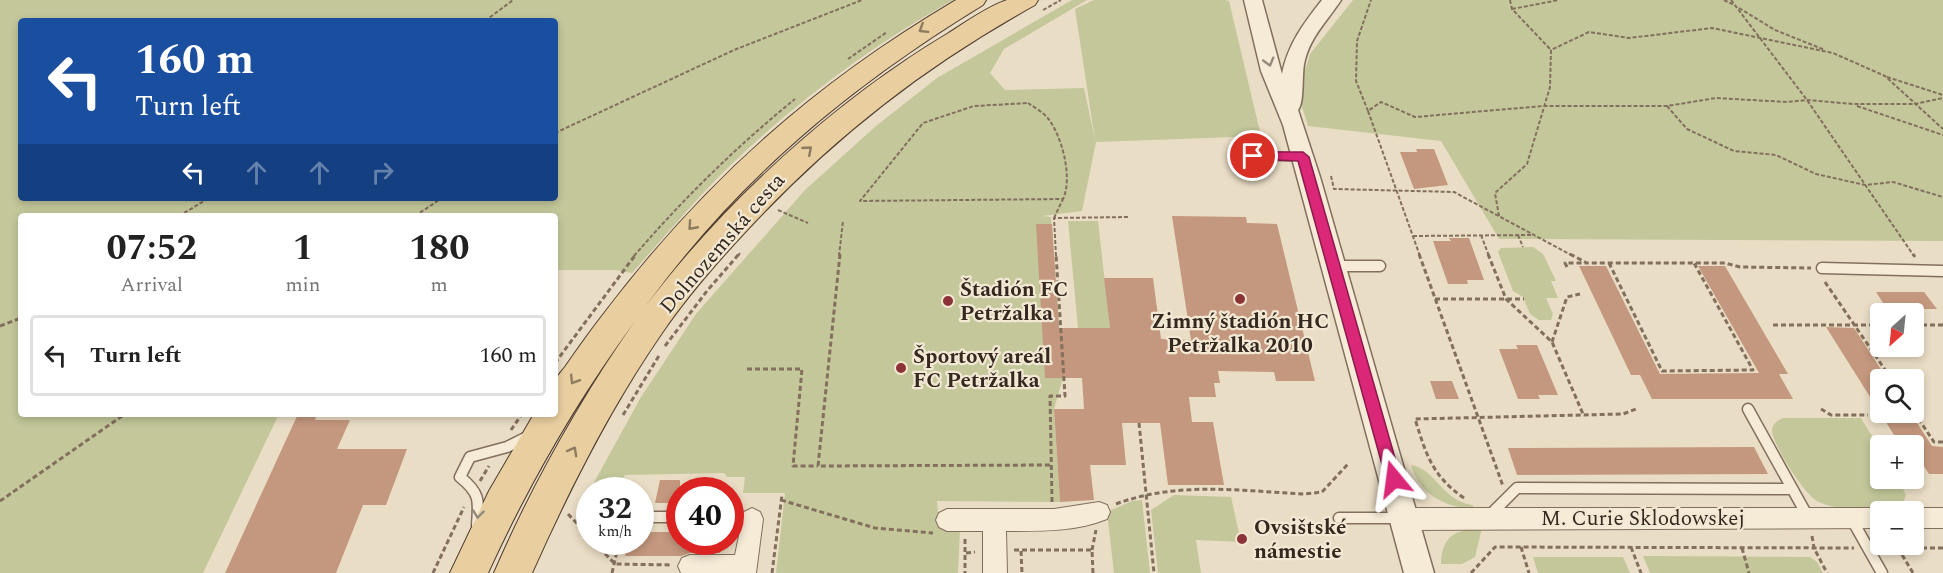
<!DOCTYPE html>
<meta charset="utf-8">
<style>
:root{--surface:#fff;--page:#f2f2f2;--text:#222;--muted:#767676;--line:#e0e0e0}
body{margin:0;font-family:Spectral,serif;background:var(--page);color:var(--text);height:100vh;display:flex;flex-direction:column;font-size:22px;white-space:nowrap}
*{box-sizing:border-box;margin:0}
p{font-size:20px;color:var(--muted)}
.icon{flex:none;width:33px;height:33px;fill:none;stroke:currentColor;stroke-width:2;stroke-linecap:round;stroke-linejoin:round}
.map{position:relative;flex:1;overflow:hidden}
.sheet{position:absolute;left:18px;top:213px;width:540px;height:204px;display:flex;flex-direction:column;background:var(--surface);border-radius:6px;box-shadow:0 3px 9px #0003}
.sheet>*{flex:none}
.top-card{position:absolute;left:18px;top:18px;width:540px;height:183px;border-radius:6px;box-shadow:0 3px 9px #0003;background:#1a4fa0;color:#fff;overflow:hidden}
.needle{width:39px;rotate:207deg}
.fabs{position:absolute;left:1870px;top:303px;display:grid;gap:12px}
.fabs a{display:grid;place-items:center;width:54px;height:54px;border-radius:6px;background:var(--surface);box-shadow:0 3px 9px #0003;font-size:30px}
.speed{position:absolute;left:576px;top:477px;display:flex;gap:12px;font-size:30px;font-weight:700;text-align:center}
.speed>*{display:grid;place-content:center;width:78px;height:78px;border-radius:50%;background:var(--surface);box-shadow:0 3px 9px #0003;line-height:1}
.speed small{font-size:15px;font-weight:400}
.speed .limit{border:9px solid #d22;background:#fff;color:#111}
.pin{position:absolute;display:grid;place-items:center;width:51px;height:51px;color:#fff;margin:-26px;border:3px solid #fff;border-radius:50%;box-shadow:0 2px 6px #0007}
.me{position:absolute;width:66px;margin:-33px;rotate:344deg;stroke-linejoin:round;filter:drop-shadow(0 0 4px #0008)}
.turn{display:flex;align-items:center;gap:21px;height:126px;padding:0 18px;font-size:27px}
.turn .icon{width:78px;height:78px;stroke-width:2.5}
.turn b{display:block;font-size:42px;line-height:51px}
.lanes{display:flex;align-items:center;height:57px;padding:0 18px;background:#0003;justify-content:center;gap:30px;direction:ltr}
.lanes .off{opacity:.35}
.eta{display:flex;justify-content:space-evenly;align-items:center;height:102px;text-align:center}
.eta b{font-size:36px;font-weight:700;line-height:42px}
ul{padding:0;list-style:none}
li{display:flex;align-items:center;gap:18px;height:81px;margin:0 12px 9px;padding:0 6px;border:3px solid var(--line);border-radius:6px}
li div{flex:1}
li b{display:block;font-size:22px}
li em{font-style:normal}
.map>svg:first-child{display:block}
.green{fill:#c3c79a;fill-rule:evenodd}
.building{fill:#c4987e}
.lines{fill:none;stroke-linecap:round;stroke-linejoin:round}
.service-far1-casing{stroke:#836f5d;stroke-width:10}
.service-casing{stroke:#836f5d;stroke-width:13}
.minor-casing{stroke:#836f5d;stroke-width:2}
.tertiary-casing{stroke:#836f5d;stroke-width:3}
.primary-casing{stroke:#513e31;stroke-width:2}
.path-far1{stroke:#836f5d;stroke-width:2;stroke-dasharray:4 2;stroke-linecap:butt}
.path{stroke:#836f5d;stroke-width:3;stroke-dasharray:5 3;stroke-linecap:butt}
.service-far1{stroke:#f5ebd7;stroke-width:8}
.service{stroke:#f5ebd7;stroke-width:10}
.minor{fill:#f5ebd7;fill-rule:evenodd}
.tertiary{fill:#f5ebd7;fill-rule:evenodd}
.primary{fill:#e9cfa0;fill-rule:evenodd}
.oneway{stroke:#8e7c60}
.oneway2{stroke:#948a7b}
.route{fill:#db2777;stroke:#8e194d;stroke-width:1.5}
.poi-dot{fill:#8c3337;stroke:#f2e8d4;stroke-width:2}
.labels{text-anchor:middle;stroke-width:4.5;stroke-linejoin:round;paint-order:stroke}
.street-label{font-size:21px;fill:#34281f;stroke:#f2e8d4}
.poi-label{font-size:21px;font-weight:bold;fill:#34281f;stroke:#f2e8d4;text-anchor:start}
</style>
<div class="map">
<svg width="1943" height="573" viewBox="0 0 1943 573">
<rect width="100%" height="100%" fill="#eaddc5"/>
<path class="green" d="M0 0H953C862 51 777 116 705 191 680 218 656 246 632 273L615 270H555V216H21V414H279L203 573H0ZM21 21H555V198H21Z
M1072 0H1087L1004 49 990 73 1005 90 1084 88 1095 140 1075 9 1094 0H1225L1229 1 1261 136 1096 142 1082 211 1042 216 1051 217 1063 378 1054 409 1060 502 937 501 939 528 960 529 958 573H776L785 493H743L745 477H727L724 473 625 475 615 490H590L589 510 580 508 641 397 696 314 805 190 876 126 937 78Z
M1353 0H1943V241L1499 239 1441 141 1308 126 1298 94 1310 54Z
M1068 221H1098L1110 328H1078Z
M1533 247 1543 254 1556 281H1551L1558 298H1546L1553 314 1551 320H1539L1530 314 1523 297 1513 291 1498 252 1501 248Z
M1783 418H1861L1881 451V478L1898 479 1906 495 1903 503 1895 507C1870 508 1840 513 1817 501 1805 495 1773 445 1772 431 1772 424 1777 421 1783 418Z
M1411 465C1435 468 1441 500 1472 505L1475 508C1446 509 1419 494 1411 465Z
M1174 495 1231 497 1241 542 1196 540 1201 573H1158L1151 510Z
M1142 500 1150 573H1114L1107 512 1132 501Z
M1482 528 1475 557 1462 564H1441C1442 535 1455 530 1482 528Z
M1643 556 1810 557 1817 562 1823 573H1650Z
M1533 557H1623L1630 573H1538Z"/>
<path class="building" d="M1416 149H1434L1448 185 1414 189 1400 152H1417Z
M1172 216 1246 217 1247 223 1277 224 1315 381H1276L1274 372 1218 371 1220 383H1214L1216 397H1189L1192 422H1213L1224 485H1168L1160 423H1122L1126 465H1090L1094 500 1060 502 1054 409H1084L1082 378H1045L1036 224H1052L1059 328H1110L1104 278H1153L1161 339 1191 340Z
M1449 238H1469L1484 280H1467L1468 284H1448L1433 241H1451Z
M1579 266H1606L1660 374 1759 373 1698 266H1725L1788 374H1779L1793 399H1652L1640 375H1631Z
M1876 292H1924L1937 309H1887Z
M1826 327 1854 328 1888 380H1881V412H1910L1932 446 1943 447V474H1929L1914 451V446H1901Z
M1516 345H1537L1558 395H1538L1540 399H1518L1499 349H1518Z
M1430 381H1452L1459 399H1436Z
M298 414H317L315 420H350L337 449H407L386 505H363L336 573H225Z
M1754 447 1768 474 1517 475 1508 448Z
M660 480H680V503H655Z
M640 532H680V542H722L720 553H690L681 556H625L628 542H640Z"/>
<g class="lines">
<g class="service-far1-casing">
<path id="service-far1" d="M1253 156 1303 157"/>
</g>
<g class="service-casing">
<path id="service" d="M1334 266H1380
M1822 268 1943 271
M1748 409 1808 517
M1490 515 1517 488 1791 489
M640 517H680
M730 518 752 519
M1339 518H1400
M1851 518 1882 573
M477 525C479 500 480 493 460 477L470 457 507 447 527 437"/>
</g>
<g class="minor-casing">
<path id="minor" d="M1099 502 1107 505 1110 512 1107 519C1075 532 1040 531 1006 531L1007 573H983V531H947L939 527 936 520 939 513 947 509H1054Z
M752 508 760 512 763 519 756 573H681L678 566 682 558 690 555H735L744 512Z
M1405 508H1881L1890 512H1881V528L1405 530 1397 526 1394 519 1397 512Z
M1914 508H1943V528H1914V512H1905Z"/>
</g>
<g class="tertiary-casing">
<path id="tertiary" d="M1244 0H1262L1282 74C1288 44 1304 23 1322 0H1341C1328 20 1311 36 1305 60 1301 73 1305 102 1298 110L1320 177 1434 573H1404L1283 125 1261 71Z"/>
</g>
<g class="primary-casing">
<path id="primary" d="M956 0H986L983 5C850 86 737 180 645 307 723 203 835 101 947 34 965 23 986 7 1007 0 1016 0 1029 0 1038 0L1035 5C925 66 835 136 749 228 718 261 688 295 662 333 610 408 569 490 532 573H494C532 485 580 400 635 321 576 402 530 481 488 573H450L489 491 534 414H555C555 405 552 391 555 382 556 377 562 371 565 367 578 348 591 330 605 312 706 180 814 84 956 0Z"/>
</g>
<path class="path-far1" d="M1510 0 1512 9 1551 50
M1724 0 1734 5
M1731 0 1807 100 1914 256
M1739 8 1775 30 1825 50
M1512 9 1559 0
M1043 10 1061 0
M485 21 513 0
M848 59 887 32
M1887 77 1943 95
M1028 103C1034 107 1042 112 1047 117 1062 135 1073 178 1063 199L860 201 923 123 974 106Z
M1667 106 1687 129 1734 151 1776 155 1816 174 1865 185 1893 182 1943 197
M1857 106 1943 135
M1368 111 1356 81 1357 41 1371 0
M555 133 734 50 862 0
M1331 176 1334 189 1454 192 1573 256
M778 210 808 223
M179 216 209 198
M415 216 442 198
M1499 216 1495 193 1527 164 1550 87 1551 50 1589 32 1629 38 1712 28 1833 53 1885 76 1943 129
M1054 218 1063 199
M1481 235 1489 256
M1518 235 1523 247
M1413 236 1532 235
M634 256C684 198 736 147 795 99
M738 256 740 253
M839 256 843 221
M1056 256 1054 218 1128 217
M1420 256 1368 111 1381 102 1415 117 1543 106H1667L1716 98 1787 102 1807 100 1853 104H1915L1943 98"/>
<path class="path" d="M840 254 818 466 1051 465
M1419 254 1503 486
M1488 254 1506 299 1552 342 1583 414
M1570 254 1587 263H1725L1740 267 1811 268
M1913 254 1915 257
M1609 263 1662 371 1753 370 1694 263
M1567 267 1565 263H1586
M1825 282 1892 380
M1435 299H1524
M1773 325H1881
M1914 325H1943
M0 326 21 318
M1552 342 1567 297 1580 294
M665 346 707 291 739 254
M555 363 636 254
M747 369H802L793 466H818
M1821 409 1831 415H1868
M1914 412 1934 442H1943
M623 415 660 354
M1139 423 1154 573
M511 430 522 414
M480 481 489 466
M1464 498C1432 476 1426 454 1415 419L1623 414 1636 409
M781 500 875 528 933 533
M0 501 125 414
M1052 502 1050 396H1065L1056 254
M1116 504C1177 481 1242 491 1305 494L1322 492 1348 464
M568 514 590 537
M1812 536 1814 548 1827 573
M965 539V573
M594 542 615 564 672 565
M1521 547 1529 573
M1631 547 1641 573
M1742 548 1749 573
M1882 548H1943
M1898 548 1913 573
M1014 550H1092L1093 573
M1092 550 1096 530
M1021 551 1022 573
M966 553 975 552
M433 573 464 507
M612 573 619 542
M772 573 782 495
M1471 573 1495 547 1854 548"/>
<use href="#service-far1" class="service-far1"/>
<use href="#service" class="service"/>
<use href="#minor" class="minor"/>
<use href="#tertiary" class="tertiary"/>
<use href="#primary" class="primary"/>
</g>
<defs><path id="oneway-chevron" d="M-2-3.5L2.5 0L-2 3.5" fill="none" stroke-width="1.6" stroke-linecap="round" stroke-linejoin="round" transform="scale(1.5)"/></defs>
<g class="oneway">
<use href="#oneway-chevron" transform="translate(923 29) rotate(148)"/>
<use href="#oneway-chevron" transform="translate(808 150) rotate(-41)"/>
<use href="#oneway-chevron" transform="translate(692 226) rotate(132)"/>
<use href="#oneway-chevron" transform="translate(574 380) rotate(122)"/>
<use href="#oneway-chevron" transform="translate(573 451) rotate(-61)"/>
</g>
<g class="oneway2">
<use href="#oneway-chevron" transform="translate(1269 62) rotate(74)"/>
<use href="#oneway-chevron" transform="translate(478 514) rotate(97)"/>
</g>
<path class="route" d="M1253 152H1303L1309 157 1401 479 1399 484 1394 486 1388 484 1386 479 1298 161 1249 159 1247 156Z"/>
<g class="poi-dot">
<circle cx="1240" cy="299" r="6"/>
<circle cx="948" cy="301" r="6"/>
<circle cx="901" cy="368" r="6"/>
<circle cx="1242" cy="539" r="6"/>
</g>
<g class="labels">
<g class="street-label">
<text transform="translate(722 243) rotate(-49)" y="7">Dolnozemská cesta</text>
<text x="1643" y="525">M. Curie Sklodowskej</text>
</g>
<g class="poi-label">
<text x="960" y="296">Štadión FC<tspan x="960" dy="24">Petržalka</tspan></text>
<text x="1240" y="328" text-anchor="middle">Zimný štadión HC<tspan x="1240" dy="24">Petržalka 2010</tspan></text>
<text x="913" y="363">Športový areál<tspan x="913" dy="24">FC Petržalka</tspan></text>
<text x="1254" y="534">Ovsištské<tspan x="1254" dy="24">námestie</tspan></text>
</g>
</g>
</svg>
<div class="fabs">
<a><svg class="needle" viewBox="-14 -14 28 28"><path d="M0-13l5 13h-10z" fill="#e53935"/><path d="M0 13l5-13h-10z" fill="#767676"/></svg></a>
<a><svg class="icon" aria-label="search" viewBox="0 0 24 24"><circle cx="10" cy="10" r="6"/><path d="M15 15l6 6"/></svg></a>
<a>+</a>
<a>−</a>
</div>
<div class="speed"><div>32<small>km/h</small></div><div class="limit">40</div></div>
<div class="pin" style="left:1253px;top:156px;background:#d93025"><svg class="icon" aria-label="arrive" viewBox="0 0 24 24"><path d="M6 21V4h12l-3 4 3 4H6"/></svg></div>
<svg class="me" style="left:1394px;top:479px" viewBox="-20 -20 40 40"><path d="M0-17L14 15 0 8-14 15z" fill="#db2777" stroke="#fff" stroke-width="4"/></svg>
<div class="top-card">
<div class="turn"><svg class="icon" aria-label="left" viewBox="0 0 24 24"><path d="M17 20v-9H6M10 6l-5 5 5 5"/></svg><div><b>160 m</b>Turn left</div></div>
<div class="lanes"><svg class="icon" aria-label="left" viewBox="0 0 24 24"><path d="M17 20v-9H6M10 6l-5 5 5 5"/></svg><svg class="icon off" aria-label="ahead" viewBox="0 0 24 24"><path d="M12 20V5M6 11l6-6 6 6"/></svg><svg class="icon off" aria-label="ahead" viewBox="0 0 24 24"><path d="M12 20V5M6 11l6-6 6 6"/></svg><svg class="icon off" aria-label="right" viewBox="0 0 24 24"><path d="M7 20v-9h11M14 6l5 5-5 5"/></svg></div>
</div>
<section class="sheet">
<div class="eta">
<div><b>07:52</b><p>Arrival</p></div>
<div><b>1</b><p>min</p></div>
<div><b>180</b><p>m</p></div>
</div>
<ul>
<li><svg class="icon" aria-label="left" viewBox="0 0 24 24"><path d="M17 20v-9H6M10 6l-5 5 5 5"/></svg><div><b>Turn left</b></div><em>160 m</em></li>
</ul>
</section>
</div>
